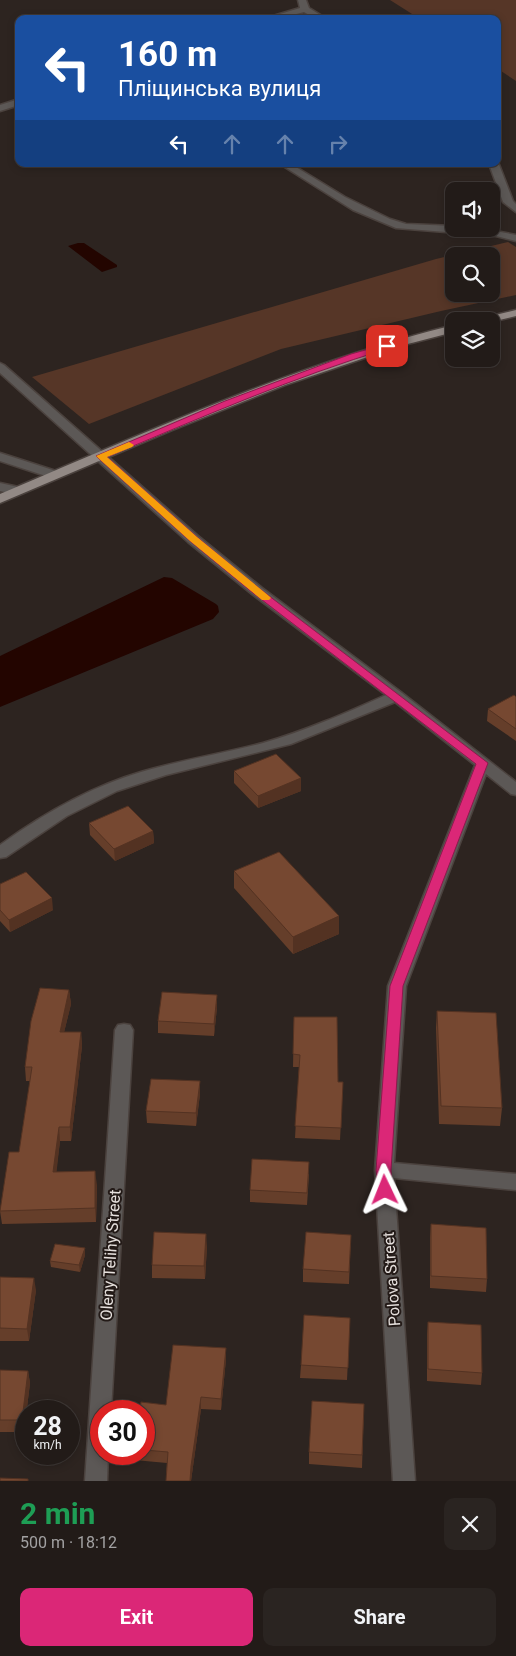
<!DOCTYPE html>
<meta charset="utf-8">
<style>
:root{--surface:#221b18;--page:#2a2421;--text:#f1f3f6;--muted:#a2a1a2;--line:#3f3937;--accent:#db2777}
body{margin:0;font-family:Roboto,sans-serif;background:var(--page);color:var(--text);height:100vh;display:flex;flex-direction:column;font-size:19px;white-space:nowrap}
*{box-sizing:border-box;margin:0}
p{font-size:16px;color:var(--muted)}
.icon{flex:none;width:28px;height:28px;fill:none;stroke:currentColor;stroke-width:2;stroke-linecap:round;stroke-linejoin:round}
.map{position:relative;height:1481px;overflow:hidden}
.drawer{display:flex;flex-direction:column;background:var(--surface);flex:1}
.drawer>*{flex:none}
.hud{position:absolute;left:15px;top:15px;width:486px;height:152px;border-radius:10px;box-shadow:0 2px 8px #0003,0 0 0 1px var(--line);background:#1a4fa0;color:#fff;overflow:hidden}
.controls{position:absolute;left:445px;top:182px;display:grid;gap:10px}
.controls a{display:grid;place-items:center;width:55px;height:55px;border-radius:10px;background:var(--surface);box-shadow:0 2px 8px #0003,0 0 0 1px var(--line);font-size:25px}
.speed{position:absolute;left:15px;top:1400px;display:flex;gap:10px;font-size:25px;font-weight:700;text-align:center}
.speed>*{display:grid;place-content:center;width:65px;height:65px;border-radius:50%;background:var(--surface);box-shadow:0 2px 8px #0003,0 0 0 1px var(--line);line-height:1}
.speed small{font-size:12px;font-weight:400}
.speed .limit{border:8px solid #d22;background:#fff;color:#111}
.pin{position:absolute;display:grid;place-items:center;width:42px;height:42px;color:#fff;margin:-21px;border-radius:10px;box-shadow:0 2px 8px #0006}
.me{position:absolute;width:55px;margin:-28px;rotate:358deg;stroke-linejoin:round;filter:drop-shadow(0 0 4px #0008)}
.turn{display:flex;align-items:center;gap:18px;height:105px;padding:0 20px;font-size:22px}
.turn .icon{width:65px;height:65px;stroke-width:2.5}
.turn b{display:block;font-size:35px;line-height:42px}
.lanes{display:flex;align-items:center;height:48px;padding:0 20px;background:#0003;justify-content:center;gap:25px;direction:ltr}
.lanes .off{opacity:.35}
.round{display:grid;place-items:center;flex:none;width:52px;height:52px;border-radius:10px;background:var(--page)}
.overview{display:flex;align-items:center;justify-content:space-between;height:85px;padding:0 20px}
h1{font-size:30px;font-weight:700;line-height:38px;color:#1e9e55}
.primary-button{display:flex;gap:10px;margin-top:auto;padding:10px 20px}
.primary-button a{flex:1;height:58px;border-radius:10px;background:var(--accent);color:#fff;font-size:20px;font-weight:700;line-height:58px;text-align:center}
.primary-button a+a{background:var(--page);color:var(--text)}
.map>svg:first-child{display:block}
.green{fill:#563627;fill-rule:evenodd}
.water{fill:#230500}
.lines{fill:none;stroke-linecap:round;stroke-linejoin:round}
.street-casing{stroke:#4b423e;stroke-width:3}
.primary-casing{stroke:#4b423e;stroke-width:3}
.street{fill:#5c5856;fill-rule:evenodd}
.primary{fill:#928985;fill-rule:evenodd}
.wall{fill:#653e2a}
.shaded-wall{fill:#533222}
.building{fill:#764831;stroke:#533222}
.route{fill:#db2777;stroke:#8e194d}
.slow{fill:#f59e0b}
.labels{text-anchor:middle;stroke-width:4;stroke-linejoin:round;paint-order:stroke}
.near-street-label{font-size:16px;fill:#e6e0dd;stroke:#231a17}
</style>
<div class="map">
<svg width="516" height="1481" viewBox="0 0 516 1481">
<rect width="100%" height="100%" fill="#2d2420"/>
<path class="green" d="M390 0H516V81L498 69V19H420Z
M508 242 516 247V295L441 311 281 349 89 424 32 377 436 259ZM454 256H491V294H454Z"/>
<path class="water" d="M78 243H84L117 265V267L102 272 68 246Z
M164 577 172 578 216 604 218 606 219 612 213 619 0 707V656Z"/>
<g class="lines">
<g class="street-casing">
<path id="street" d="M298 0H306L309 8 327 19H316L304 12 278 19H263L300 8Z
M19 99V105L0 111V105Z
M498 162 513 201 516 204V212L503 202 489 164H498Z
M280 164H291L345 197 390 219 406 224 454 226V229H485L516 235V241L496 236 396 228 353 210Z
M0 363 4 365 198 536 262 588 402 693 516 782V795L511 794 486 774 406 986 394 1163 516 1174V1190L394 1178 415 1481H393L375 1170 388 986 475 765 395 702 291 744 166 775 117 791 67 816 6 857 0 858V845C43 814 90 787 141 772 181 760 222 754 263 743 305 731 346 713 386 695L252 594 188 542 0 373Z
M0 453 59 472 61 475 55 479 0 461Z
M0 483 23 488 24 491 18 495 0 491Z
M124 1024 130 1025 133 1030 111 1411H101V1454H108L107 1481H85L115 1030 118 1025Z"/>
</g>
<g class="primary-casing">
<path id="primary" d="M516 310V316L491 322 476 321 478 319Z
M454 325V332L400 346 285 385 172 430 0 503V494C149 431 296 364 454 325Z"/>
</g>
<use href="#street" class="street"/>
<use href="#primary" class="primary"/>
</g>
<path class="wall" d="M516 697V741L487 721 488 709Z
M234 771 301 778V791L258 808 234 783Z
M89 823 153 831 154 843 115 861 90 835Z
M234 871 339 934 293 954 234 888Z
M0 884 53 910 10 932 0 921Z
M69 990 71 1004 64 1032H81L82 1046 71 1141H60L56 1172 97 1185 96 1222 2 1224 0 1211 19 1152 30 1081H26L25 1067Z
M217 995V1007L214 1036 158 1033V1021Z
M437 1011 502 1108 500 1126 439 1124 436 1028Z
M294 1017 338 1082H343L340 1140 295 1138 299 1067H293Z
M200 1081V1094L196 1126 147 1123 146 1111Z
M309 1174 307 1205 250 1202V1190Z
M431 1224 487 1279 486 1292 430 1288V1237Z
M351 1235 349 1284 303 1282V1269Z
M207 1246 205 1279 152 1278V1265Z
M85 1255 80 1272 51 1267 50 1261Z
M0 1277 36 1290 29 1341H0Z
M350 1318 347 1380 300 1378 301 1365Z
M428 1322 482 1373 481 1385 427 1381V1334Z
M226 1348V1359L221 1410 201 1409 191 1481H166L167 1463 134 1460V1454H144V1411L166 1405Z
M0 1370 28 1371 30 1383 24 1432H0Z
M364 1404 362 1468 309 1464V1452Z"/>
<path class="shaded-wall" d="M301 778V791L258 808V796Z
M153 831 154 843 115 861 114 849Z
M52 898 53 910 10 932 9 920Z
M339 916V934L293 954V937Z
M69 990 71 1004 61 1045 60 1032Z
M217 995V1007L214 1036V1024Z
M81 1032 82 1046 71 1141 70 1127Z
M200 1081V1094L196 1126V1113Z
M59 1127 60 1141 55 1186 53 1172Z
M95 1171 97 1185 96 1222 95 1208Z
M206 1234 207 1246 205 1279 204 1266Z
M85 1248V1255L80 1272 79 1265Z
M34 1278 36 1290 29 1341 27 1329Z
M226 1348V1359L221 1410V1399Z
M28 1371 30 1383 24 1432 22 1420Z
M201 1397V1409L191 1481H190L191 1466Z"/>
<path class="building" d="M514 695 516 697V729L488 709Z
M276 754 301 778 258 796 234 771Z
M128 806 153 831 114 849 89 823Z
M279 852 339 916 293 937 234 871Z
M26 872 52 898 9 920 0 910V884Z
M40 988 69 990 60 1032H81L70 1127H59L53 1172 95 1171V1208L0 1211 9 1152H19L32 1067H25L31 1021Z
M162 992 217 995 214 1024 158 1021Z
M437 1011 496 1013 502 1108 441 1106Z
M294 1017H337L338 1082H343L341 1128 295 1126 300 1055 293 1054Z
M151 1079 200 1081 196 1113 146 1111Z
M252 1159 309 1162 307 1193 250 1190Z
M431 1224 486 1228 487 1279 431 1276Z
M154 1232 206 1234 204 1266 152 1265Z
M306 1232 351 1235 349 1272 303 1269Z
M55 1244 85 1248 79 1265 50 1261Z
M0 1277 34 1278 27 1329 0 1328Z
M304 1315 350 1318 348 1368 301 1365Z
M428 1322 481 1325 482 1373 428 1369Z
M173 1345 226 1348 221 1399 201 1397 191 1466 190 1481H166L168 1452 144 1450V1411H140L141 1402 166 1405Z
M0 1370 28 1371 22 1420H0Z
M312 1401 364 1404 362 1455 309 1452Z
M0 1478 28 1479V1481H0Z"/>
<path class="route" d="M387 344 390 345V348C293 377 200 418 107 457L197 537 260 589 488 763 403 986 391 1170 392 1190 390 1194 385 1195 380 1194 378 1190 376 1170 390 986 476 764 253 593 190 541 96 456 225 401 351 354Z"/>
<path class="slow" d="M129 442 134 445 132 447 107 457 197 537 269 596 271 598 269 600H262L190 541 96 456Z"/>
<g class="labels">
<g class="near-street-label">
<text transform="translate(110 1255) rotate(-86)" y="6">Oleny Telihy Street</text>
<text transform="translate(391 1279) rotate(-94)" y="6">Polova Street</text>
</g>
</g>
</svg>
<div class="controls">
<a><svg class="icon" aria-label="sound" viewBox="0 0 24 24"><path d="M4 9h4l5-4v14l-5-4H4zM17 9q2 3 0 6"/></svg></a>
<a><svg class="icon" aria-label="search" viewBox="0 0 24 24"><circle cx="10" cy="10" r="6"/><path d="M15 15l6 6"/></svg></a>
<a><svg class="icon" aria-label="layers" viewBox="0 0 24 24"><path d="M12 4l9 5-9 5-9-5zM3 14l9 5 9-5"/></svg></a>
</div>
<div class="speed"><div>28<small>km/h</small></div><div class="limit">30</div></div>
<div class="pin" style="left:387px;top:346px;background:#d93025"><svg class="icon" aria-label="arrive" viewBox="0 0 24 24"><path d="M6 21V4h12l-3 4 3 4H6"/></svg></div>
<svg class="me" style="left:385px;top:1190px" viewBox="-20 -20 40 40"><path d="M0-17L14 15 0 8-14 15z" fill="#db2777" stroke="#fff" stroke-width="4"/></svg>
<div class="hud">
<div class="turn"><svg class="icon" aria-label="left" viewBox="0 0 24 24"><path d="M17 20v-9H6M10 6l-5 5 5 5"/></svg><div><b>160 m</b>Пліщинська вулиця</div></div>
<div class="lanes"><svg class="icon" aria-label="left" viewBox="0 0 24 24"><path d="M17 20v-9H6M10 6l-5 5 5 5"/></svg><svg class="icon off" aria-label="ahead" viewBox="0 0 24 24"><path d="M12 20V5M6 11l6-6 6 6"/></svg><svg class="icon off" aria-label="ahead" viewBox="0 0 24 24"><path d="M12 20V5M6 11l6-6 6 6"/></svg><svg class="icon off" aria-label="right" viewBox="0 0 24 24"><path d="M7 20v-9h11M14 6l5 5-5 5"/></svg></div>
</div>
</div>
<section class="drawer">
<div class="overview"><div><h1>2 min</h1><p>500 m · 18:12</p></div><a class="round"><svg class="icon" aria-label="close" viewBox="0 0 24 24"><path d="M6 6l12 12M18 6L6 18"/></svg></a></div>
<div class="primary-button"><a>Exit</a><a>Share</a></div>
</section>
